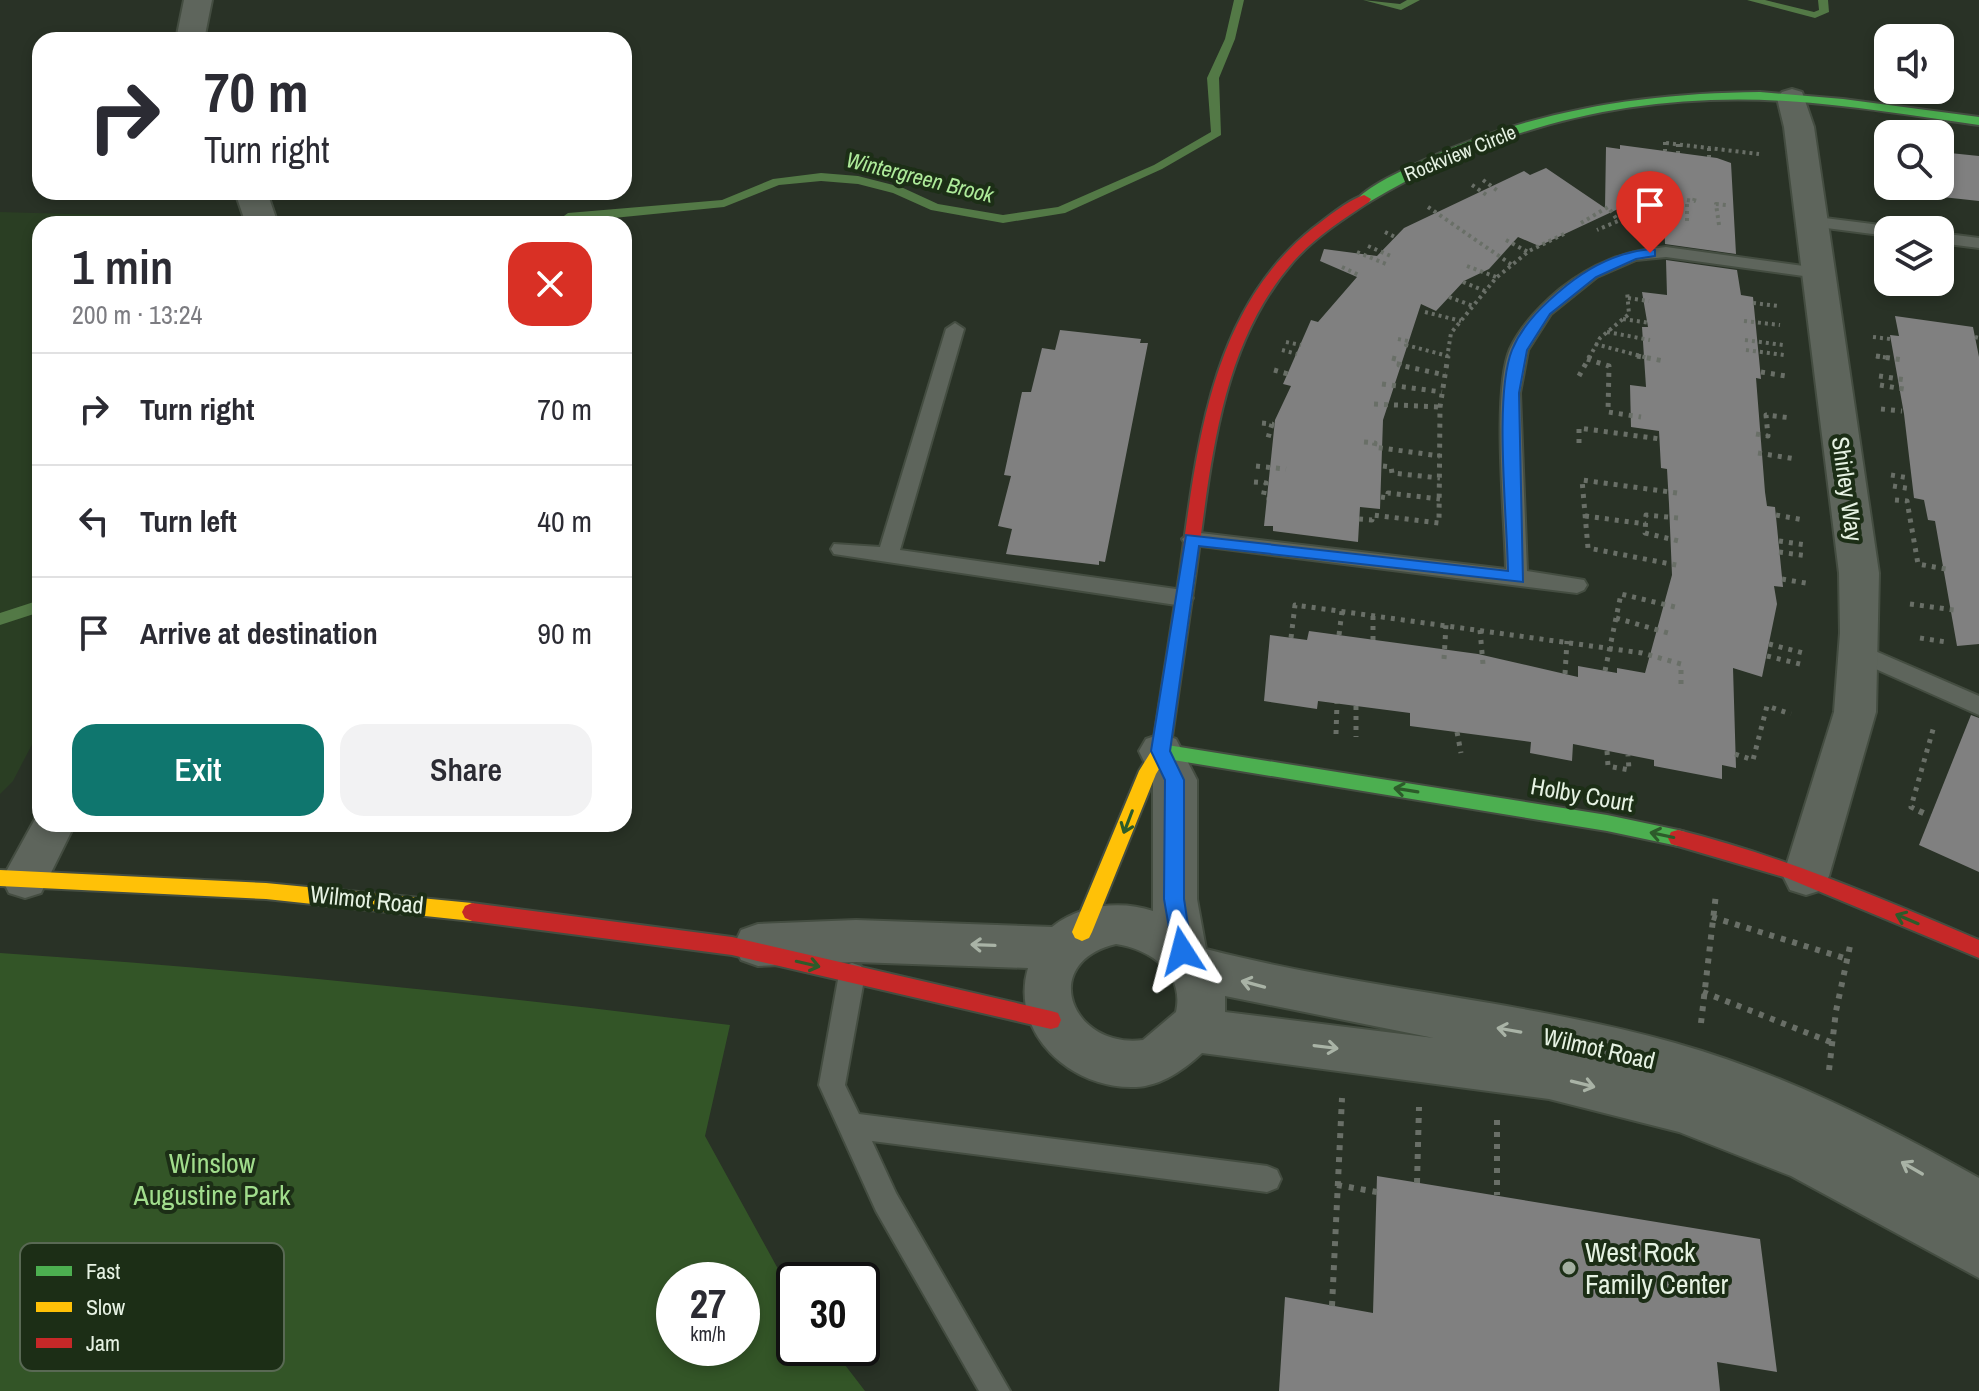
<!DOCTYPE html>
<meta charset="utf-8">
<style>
:root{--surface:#fff;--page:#f2f2f3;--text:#2b2b33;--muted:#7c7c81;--line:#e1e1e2;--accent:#0f766e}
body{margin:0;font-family:"Archivo Narrow",sans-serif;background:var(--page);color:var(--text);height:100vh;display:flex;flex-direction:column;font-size:30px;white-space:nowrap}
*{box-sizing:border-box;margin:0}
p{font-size:26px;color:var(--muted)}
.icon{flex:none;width:44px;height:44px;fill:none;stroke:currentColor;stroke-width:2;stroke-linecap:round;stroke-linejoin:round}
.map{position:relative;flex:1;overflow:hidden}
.drawer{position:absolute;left:32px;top:216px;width:600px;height:616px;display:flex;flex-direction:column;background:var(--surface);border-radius:24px;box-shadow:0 4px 12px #0003}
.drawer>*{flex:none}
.top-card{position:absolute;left:32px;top:32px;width:600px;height:168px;border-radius:24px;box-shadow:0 4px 12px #0003;background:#fff;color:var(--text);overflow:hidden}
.controls{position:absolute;left:1874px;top:24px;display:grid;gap:16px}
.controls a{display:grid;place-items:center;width:80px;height:80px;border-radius:16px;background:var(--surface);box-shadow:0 4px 12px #0003;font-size:40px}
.speed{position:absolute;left:656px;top:1262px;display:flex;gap:16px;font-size:40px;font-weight:700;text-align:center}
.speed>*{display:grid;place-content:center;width:104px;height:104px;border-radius:50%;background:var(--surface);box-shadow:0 4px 12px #0003;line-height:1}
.speed small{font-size:20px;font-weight:400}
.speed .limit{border:4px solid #111;border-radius:12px;background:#fff;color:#111}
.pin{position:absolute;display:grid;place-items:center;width:68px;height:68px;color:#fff;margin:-82px -34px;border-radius:50% 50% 50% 0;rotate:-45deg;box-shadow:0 0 8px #0007}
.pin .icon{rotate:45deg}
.me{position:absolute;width:88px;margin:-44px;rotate:351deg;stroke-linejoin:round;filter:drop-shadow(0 0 6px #0008)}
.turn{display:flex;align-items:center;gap:28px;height:168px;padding:0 40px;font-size:36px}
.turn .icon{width:104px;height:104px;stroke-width:2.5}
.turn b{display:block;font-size:56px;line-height:68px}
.round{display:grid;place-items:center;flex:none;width:84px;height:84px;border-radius:24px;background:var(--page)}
.overview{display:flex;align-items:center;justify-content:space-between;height:136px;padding:0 40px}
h1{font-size:48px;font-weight:600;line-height:60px}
.cta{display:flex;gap:16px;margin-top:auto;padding:16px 40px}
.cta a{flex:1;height:92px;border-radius:24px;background:var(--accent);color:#fff;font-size:32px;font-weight:600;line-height:92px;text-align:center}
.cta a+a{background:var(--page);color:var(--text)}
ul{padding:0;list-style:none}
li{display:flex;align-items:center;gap:24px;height:112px;padding:0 40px;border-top:2px solid var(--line)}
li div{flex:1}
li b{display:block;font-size:30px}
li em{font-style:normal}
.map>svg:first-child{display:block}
.built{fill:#2a3e23}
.green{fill:#335527;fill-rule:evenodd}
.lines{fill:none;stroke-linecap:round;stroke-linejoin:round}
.stream{fill:#537946;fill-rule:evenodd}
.building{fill:#808080}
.lane-casing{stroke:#444d41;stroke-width:4}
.street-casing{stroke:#444d41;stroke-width:4}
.fast-casing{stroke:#444d41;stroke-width:4}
.slow-casing{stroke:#444d41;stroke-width:4}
.jam-casing{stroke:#444d41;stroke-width:4}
.path-far2{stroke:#696f67;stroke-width:4;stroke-dasharray:3 4;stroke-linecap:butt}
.path-far1{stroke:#696f67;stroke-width:5;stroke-dasharray:4 6;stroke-linecap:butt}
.path{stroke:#696f67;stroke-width:6;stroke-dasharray:5 7;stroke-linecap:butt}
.lane{fill:#5e655c;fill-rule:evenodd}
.street{fill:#5e655c;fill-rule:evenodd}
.fast{fill:#4caf50;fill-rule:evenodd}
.slow{fill:#ffc107;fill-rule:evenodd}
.jam{fill:#c62828;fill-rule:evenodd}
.oneway{stroke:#2d5b2a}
.oneway2{stroke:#a9b3a6}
.route{fill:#1a73e8;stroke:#114b97;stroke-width:2}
.poi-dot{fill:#a4afa1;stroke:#1c2e16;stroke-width:3}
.labels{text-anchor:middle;stroke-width:8;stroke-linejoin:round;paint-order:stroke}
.far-street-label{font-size:20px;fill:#e6f2e3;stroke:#1c2e16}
.far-water-label{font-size:22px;font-style:italic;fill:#aeeb9a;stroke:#1c2e16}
.street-label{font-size:24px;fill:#e6f2e3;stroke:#1c2e16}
.near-park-label{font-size:28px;fill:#a1dd8c;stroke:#1c2e16}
.near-poi-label{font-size:28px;fill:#e6f2e3;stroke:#1c2e16;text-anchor:start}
.key{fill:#1c2e16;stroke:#596954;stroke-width:2}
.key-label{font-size:22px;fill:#e6f2e3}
</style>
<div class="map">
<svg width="1979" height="1391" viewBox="0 0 1979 1391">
<rect width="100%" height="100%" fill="#293226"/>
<path class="built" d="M0 212 210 218 211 224H40V729L13 781 0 794Z"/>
<path class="green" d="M0 953C245 969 487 995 730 1025L705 1136 794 1298V1348H832L865 1391H0ZM674 1280H742V1348H674Z"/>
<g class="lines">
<path class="stream" d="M1234 0H1244L1235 39 1219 78 1221 135 1162 169 1065 213 1003 223 931 210 893 193 858 184 821 181 779 185 724 207 553 224 568 213 722 200 773 179 821 173 858 176 901 187 938 204 1003 215 1058 207 1154 165 1211 132 1207 78 1225 39Z
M1363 0 1400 4 1407 0H1420L1401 10Z
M1747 0H1765L1814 12 1819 10 1818 0H1828L1829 12 1815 18Z
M40 600V612L0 625V613Z"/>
</g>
<path class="building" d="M1620 145 1717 158 1731 163 1736 254 1665 244 1663 188 1539 246 1518 237 1489 269 1464 281 1436 311 1421 304 1383 420 1380 509 1360 507 1358 542 1273 531V526H1264L1275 420 1291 386 1283 384 1311 320 1318 322 1357 277 1320 261 1324 249 1377 256 1404 228 1524 171 1530 175 1546 168 1605 208 1606 147 1620 149Z
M1940 152 1979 156V201L1896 192 1895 186H1940Z
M1666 260 1737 270 1741 295 1753 297 1761 379 1756 378 1765 492 1767 506 1775 507 1783 587 1774 586 1777 604 1762 677 1733 668 1736 768 1722 765V779L1654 766V760L1573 744 1572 761 1530 753 1531 742 1410 726V713L1318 701 1317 709 1264 701 1270 635 1307 640 1309 631 1478 654 1578 677V666L1617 673V668L1645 673 1672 575 1669 504 1667 469 1661 468 1659 431 1631 427 1630 385 1646 387 1642 327H1648L1642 292 1667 295Z
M1895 316 1973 327 1979 357V644L1957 646 1935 521 1928 520 1924 500 1914 498 1904 414 1890 335 1899 336Z
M1060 330 1141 339 1140 343H1148L1105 562 1099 561V565L1006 554 1012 529 998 526 1011 476 1004 475 1022 392H1031L1042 348 1055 350Z
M1971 715 1979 718V872L1919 845Z
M1377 1176 1760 1239 1777 1372 1717 1362 1720 1391H1279L1285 1297 1373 1313Z"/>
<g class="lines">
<g class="lane-casing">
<path id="lane" d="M1809 216 1888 226 1896 230H1888V236L1803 225V217Z
M1940 233 1979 238V248L1940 243Z
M1666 247 1818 268 1827 273 1818 278 1666 257 1636 260 1597 277 1551 314 1528 350 1520 393 1527 571 1584 580 1587 585 1584 590 1577 593 1185 544 1182 539 1192 532 1506 569C1505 518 1492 392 1510 349 1521 325 1541 305 1560 289 1593 263 1624 251 1666 247Z
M955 323 964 329 900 550 1183 590 1190 593 1193 598 1190 603 1183 606 834 554 831 549 834 544 880 547 946 329Z
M1859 644 1979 696V715L1851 658 1848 652 1851 646Z
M852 963 861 966 865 974 845 1085 859 1114 1267 1166 1277 1170 1281 1179 1277 1188 1267 1192 872 1141 896 1193 1010 1391H979L876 1211 819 1085 839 974 843 966Z"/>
</g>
<g class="street-casing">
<path id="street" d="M184 0H212L204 40H176Z
M1792 89 1802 92 1814 127 1879 573 1876 712 1829 876 1822 890 1806 895 1790 890 1783 876 1834 712 1840 633 1839 573 1784 127 1777 98 1782 92Z
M235 192H267L278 224H246Z
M1161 734 1176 739 1197 780V899L1206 949C1361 989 1522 1000 1675 1043 1782 1073 1883 1124 1979 1178V1278L1791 1176 1679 1132 1549 1099 1202 1053C1185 1069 1161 1086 1136 1087 1072 1090 1009 1034 1028 968L856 962 758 966 741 960 734 945 741 930 758 924 856 920 1052 927C1079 905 1120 900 1153 911V780L1139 751 1146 739ZM1116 944C1149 949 1185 972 1176 1012L1143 1040C1072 1049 1037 963 1116 944ZM1225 996 1434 1038 1225 1012Z
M40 810V824H75L41 893 25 898 9 893 2 879Z"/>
</g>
<g class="fast-casing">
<path id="fast" d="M1760 92 1843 99 1979 117V125C1915 116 1851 105 1786 101 1637 92 1497 125 1369 202L1364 203 1357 199C1373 183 1400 172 1420 162 1528 111 1642 93 1760 92Z
M1161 744 1607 815 1678 830 1685 832 1688 838 1685 844 1678 846 1607 831 1161 758 1154 756 1152 751 1154 746Z"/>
</g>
<g class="slow-casing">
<path id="slow" d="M1188 565 1196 571 1170 751 1156 774 1092 932 1089 938 1082 941 1075 938 1072 932 1139 771 1152 750 1180 571Z
M0 870 266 883 472 903 479 906 482 912 479 918 472 921 266 899 0 886Z"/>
</g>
<g class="jam-casing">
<path id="jam" d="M1364 195 1371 199 1369 202C1342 220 1314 238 1293 262 1219 347 1211 465 1196 571L1188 577 1182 575 1180 571C1197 449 1209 311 1313 228 1328 217 1346 201 1364 195Z
M1678 830C1783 856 1880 898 1979 940V958L1787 878 1671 844 1668 838 1671 832Z
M472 903 732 937 1051 1011 1058 1013 1061 1020 1058 1027 1051 1029 732 955 472 921 465 918 462 912 465 906Z"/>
</g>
<path class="path-far2" d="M1665 142V151
M1666 143 1759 154
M1678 144V153
M1709 148V157
M1483 180 1498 191
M1472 185 1488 196
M1627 188V193L1633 194 1634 213 1663 217
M1655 192 1654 197 1662 198 1663 217
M1428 207 1512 265
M1687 221V200L1694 201 1695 197
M1581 223 1608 207 1618 221 1597 230
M1719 225 1716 204 1726 205V202
M1385 232 1395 237
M1506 240 1528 252
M1368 246 1393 257
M1357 252 1386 264
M1467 266 1496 277
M1342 267 1359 275
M1463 282 1485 291
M1449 297 1473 306
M1628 298 1649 301
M1753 303 1778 306
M1425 312 1461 321
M1623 319 1650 323
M1744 321 1780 325
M1607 332 1650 340
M1873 337 1890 339
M1975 337 1979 338
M1398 339 1408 341 1406 345 1448 356
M1745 340 1783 345
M1286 342 1301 345
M1595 344 1648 358
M1282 350 1297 354
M1746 350 1784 355
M1876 356 1889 358
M1447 358 1451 333 1496 278 1529 251 1566 233
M1589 358 1600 338 1629 314 1627 291"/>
<path class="path-far1" d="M1637 356 1664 361
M1876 356 1903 360
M1392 358 1400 360 1399 365 1445 375
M1587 359 1609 366 1608 412 1641 417
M1274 370 1288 374
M1761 372 1786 376
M1579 376 1590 356
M1879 376 1906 380
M1382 384 1442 392
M1880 385 1909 390
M1374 404 1440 407
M1881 409 1902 411
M1262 423 1272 424 1268 438H1273
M1756 434 1768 436 1766 415 1792 418
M1364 442 1375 443 1374 447 1440 456
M1579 443V428L1660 439
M1758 453 1796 459
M1256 466 1286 469
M1383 466 1391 467 1392 473 1440 478
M1891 475 1909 478
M1254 482 1266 483 1263 497 1267 498
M1893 486 1912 489
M1677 493 1582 480 1588 548 1681 566
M1381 497 1387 498 1388 493 1440 499
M1895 500 1907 501 1918 564 1946 569
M1776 515 1804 520
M1585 516 1646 524
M1678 518 1646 515 1645 533 1679 541
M1359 519 1372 520 1373 515 1439 523 1440 407 1448 356
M1779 541 1806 545
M1779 552 1808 556
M1782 579 1811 584
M1910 604 1954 610
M1373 616V640
M1616 618 1668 633
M1480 630 1483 664
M1339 635 1342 611
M1291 638 1295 605 1642 653 1681 664V685
M1920 638 1946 642
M1769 644 1807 654
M1767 656 1804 665
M1444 659 1446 625
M1605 671 1621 594 1675 607
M1565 674 1567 641
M1356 706V737
M1457 732 1461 753
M1336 734 1337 703
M1607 751 1608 766 1629 770 1628 755
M1735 754 1753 760 1767 706 1791 714
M1923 813 1911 807 1934 726"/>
<path class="path" d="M1919 811 1930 816
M1712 917 1847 959
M1703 992 1833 1043
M1701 1023 1716 894
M1829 1070 1836 1011 1850 946
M1497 1120V1195
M1417 1183 1419 1107
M1337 1185 1377 1192
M1332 1306 1342 1098"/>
<use href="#lane" class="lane"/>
<use href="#street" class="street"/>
<use href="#fast" class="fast"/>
<use href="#slow" class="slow"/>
<use href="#jam" class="jam"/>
</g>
<defs><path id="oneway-shaft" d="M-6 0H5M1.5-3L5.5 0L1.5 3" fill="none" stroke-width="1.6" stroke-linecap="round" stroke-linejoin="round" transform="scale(2)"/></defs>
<g class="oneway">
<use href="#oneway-shaft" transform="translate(1406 790) rotate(-171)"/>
<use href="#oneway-shaft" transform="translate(1128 822) rotate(111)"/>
<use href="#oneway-shaft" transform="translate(1662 835) rotate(-168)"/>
<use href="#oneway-shaft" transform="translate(1907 919) rotate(-157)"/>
<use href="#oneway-shaft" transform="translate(808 964) rotate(13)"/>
</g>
<g class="oneway2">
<use href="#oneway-shaft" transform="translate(983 945) rotate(-178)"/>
<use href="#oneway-shaft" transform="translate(1253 984) rotate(-165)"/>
<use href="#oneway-shaft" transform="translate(1509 1030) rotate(-170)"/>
<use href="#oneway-shaft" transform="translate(1326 1047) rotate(7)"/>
<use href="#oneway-shaft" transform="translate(1583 1084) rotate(14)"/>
<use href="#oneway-shaft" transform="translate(1912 1168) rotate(-150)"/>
</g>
<path class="route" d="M1650 249 1655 250V256L1636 259 1596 277 1550 314 1527 350 1519 393 1523 582 1199 546 1170 751 1184 780V899L1192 951 1189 957H1174L1164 899 1165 780 1151 751 1186 535 1508 571C1507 517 1494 395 1512 350 1523 323 1545 303 1567 285 1591 266 1619 252 1650 249Z"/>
<circle class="poi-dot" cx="1569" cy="1268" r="8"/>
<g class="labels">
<g class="far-street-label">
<text transform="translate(1460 153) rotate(-22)" y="7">Rockview Circle</text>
</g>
<g class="far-water-label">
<text transform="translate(920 177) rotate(14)" y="8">Wintergreen Brook</text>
</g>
<g class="street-label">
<text transform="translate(1847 489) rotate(82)" y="8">Shirley Way</text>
<text transform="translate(1582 795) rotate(10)" y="8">Holby Court</text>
<text transform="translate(367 900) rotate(6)" y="8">Wilmot Road</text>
<text transform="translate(1599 1049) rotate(13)" y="8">Wilmot Road</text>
</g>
<g class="near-park-label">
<text x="212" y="1173">Winslow<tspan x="212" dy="32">Augustine Park</tspan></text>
</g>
<g class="near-poi-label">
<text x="1585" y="1262">West Rock<tspan x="1585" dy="32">Family Center</tspan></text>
</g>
</g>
<rect x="20" y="1243" width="264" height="128" rx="12" class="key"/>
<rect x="36" y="1266" width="36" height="10" fill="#4caf50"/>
<rect x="36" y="1302" width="36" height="10" fill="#ffc107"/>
<rect x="36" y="1338" width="36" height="10" fill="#c62828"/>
<g class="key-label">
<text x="86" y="1279">Fast</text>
<text x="86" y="1315">Slow</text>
<text x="86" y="1351">Jam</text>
</g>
</svg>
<div class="controls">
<a><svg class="icon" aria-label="sound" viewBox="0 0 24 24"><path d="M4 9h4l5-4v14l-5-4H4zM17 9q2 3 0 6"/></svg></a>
<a><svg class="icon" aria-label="search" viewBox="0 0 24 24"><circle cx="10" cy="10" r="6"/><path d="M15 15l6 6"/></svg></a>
<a><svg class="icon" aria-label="layers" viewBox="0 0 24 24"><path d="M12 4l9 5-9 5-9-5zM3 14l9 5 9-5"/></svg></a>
</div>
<div class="speed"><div>27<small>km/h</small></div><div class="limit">30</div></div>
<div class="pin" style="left:1650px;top:253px;background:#d93025"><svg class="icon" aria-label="arrive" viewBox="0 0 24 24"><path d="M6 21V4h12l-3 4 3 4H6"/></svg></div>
<svg class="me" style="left:1182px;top:951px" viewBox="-20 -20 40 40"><path d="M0-17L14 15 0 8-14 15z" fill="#1a73e8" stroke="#fff" stroke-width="4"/></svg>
<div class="top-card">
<div class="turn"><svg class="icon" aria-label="right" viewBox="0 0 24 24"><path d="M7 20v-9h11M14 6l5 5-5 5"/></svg><div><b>70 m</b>Turn right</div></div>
</div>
<section class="drawer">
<div class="overview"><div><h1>1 min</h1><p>200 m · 13:24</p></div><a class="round" style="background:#d93025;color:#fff"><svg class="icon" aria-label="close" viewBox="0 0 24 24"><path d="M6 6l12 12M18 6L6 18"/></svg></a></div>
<ul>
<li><svg class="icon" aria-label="right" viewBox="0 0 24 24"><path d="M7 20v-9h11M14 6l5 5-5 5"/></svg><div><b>Turn right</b></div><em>70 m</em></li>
<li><svg class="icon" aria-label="left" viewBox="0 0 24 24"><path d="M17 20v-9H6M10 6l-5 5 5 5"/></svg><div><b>Turn left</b></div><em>40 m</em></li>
<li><svg class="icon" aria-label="arrive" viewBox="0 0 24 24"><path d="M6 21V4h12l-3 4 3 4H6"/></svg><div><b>Arrive at destination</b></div><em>90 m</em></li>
</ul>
<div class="cta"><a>Exit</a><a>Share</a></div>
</section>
</div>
